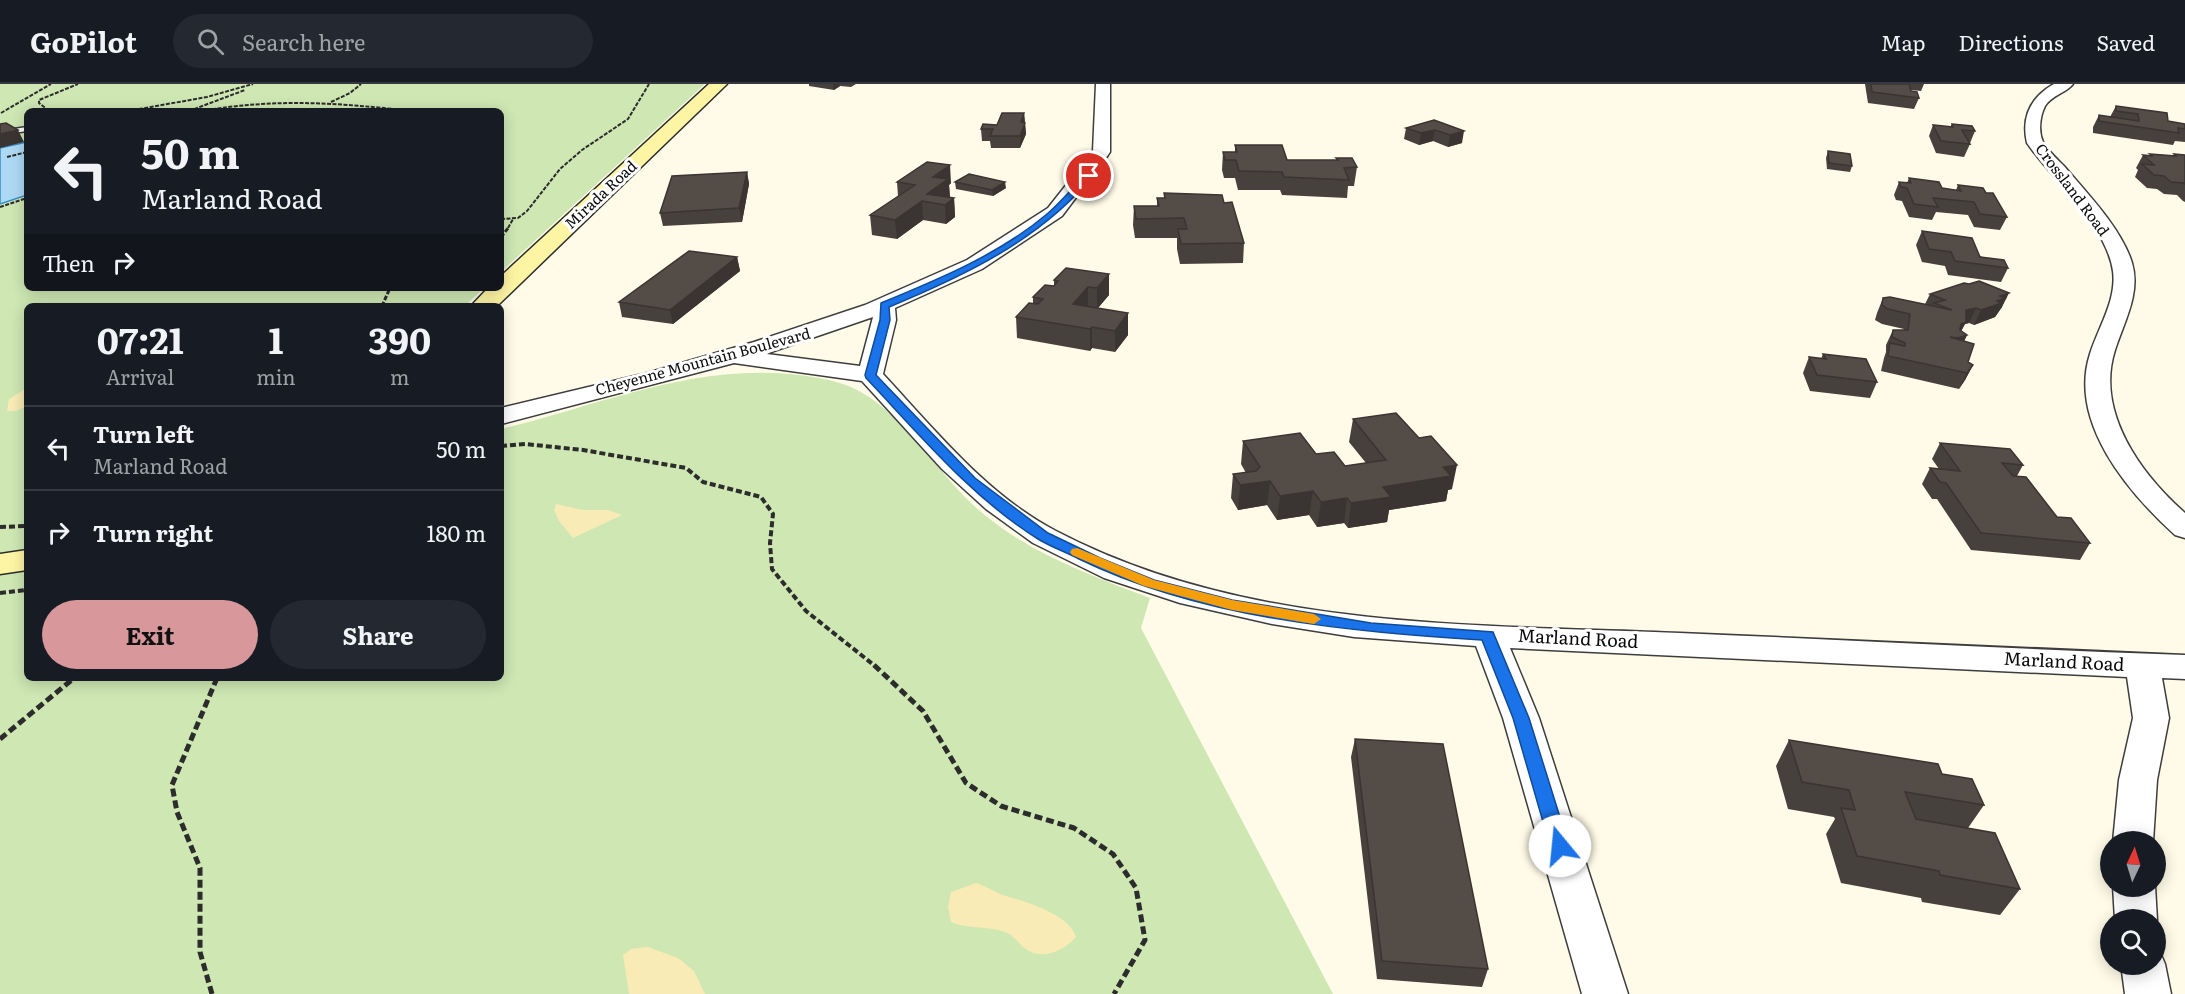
<!DOCTYPE html>
<style>
:root{--surface:#171b24;--page:#242831;--text:#f1f3f6;--muted:#9ea1a6;--line:#363941;--accent:#d7979b}
body{margin:0;font-family:Literata,serif;background:var(--page);color:var(--text);height:100vh;display:flex;flex-direction:column;font-size:22px;white-space:nowrap}
*{box-sizing:border-box;margin:0}
p{font-size:20px;color:var(--muted)}
.icon{flex:none;width:33px;height:33px;fill:none;stroke:currentColor;stroke-width:2;stroke-linecap:round;stroke-linejoin:round}
.map{position:relative;flex:1;overflow:hidden}
.details{position:absolute;left:24px;top:219px;width:480px;height:378px;display:flex;flex-direction:column;background:var(--surface);border-radius:9px;box-shadow:0 3px 15px #0003}
.details>*{flex:none}
.hud{position:absolute;left:24px;top:24px;width:480px;height:183px;border-radius:9px;box-shadow:0 3px 15px #0003;background:#171b24;color:var(--text);overflow:hidden}
.needle{width:39px;rotate:4deg}
.controls{position:absolute;left:2100px;top:747px;display:grid;gap:12px}
.controls a{display:grid;place-items:center;width:66px;height:66px;border-radius:50%;background:var(--surface);box-shadow:0 3px 15px #0003;font-size:30px}
.pin{position:absolute;display:grid;place-items:center;width:51px;height:51px;color:#fff;margin:-26px;border:3px solid #fff;border-radius:50%;box-shadow:0 2px 6px #0007}
.me{position:absolute;width:66px;margin:-33px;rotate:343deg;stroke-linejoin:round;filter:drop-shadow(0 0 4px #0008)}
.turn{display:flex;align-items:center;gap:21px;height:126px;padding:0 18px;font-size:27px}
.turn .icon{width:78px;height:78px;stroke-width:2.5}
.turn b{display:block;font-size:42px;line-height:51px}
.then{display:flex;align-items:center;height:57px;padding:0 18px;background:#0003;gap:12px;font-size:22px}
.eta{display:flex;justify-content:space-evenly;align-items:center;height:102px;text-align:center}
.eta b{font-size:36px;font-weight:700;line-height:42px}
.cta{display:flex;gap:12px;margin-top:auto;padding:12px 18px}
.cta a{flex:1;height:69px;border-radius:36px;background:var(--accent);color:#111;font-size:24px;font-weight:700;line-height:69px;text-align:center}
.cta a+a{background:var(--page);color:var(--text)}
ul{padding:0;list-style:none}
li{display:flex;align-items:center;gap:18px;height:84px;padding:0 18px;border-top:2px solid var(--line)}
li div{flex:1}
li b{display:block;font-size:22px}
li em{font-style:normal}
header{display:flex;align-items:center;gap:36px;box-sizing:border-box;height:84px;padding:0 30px;background:var(--surface);border-bottom:2px solid var(--line)}
header strong{font-size:28px}
nav{display:flex;gap:33px;margin-inline-start:auto;font-size:21px}
.search{width:420px;height:54px;background:var(--page);display:flex;align-items:center;gap:15px;box-sizing:border-box;padding:0 21px;border-radius:33px;color:var(--muted);font-size:22px}
.map>svg:first-child{display:block}
.green{fill:#cee7b3}
.sand{fill:#f9ebb5}
.water{fill:#aed9f5;stroke:#368eca;stroke-width:1.5}
.lines{fill:none;stroke-linecap:round;stroke-linejoin:round}
.lane-casing{stroke:#3d3d3d;stroke-width:3}
.street-casing{stroke:#3d3d3d;stroke-width:3}
.secondary-casing{stroke:#2c2c2c;stroke-width:3}
.path-far3{stroke:#2c2c2c;stroke-width:2;stroke-dasharray:4 1.5;stroke-linecap:butt}
.path-far2{stroke:#2c2c2c;stroke-width:3;stroke-dasharray:4.5 2;stroke-linecap:butt}
.path-far1{stroke:#2c2c2c;stroke-width:4;stroke-dasharray:6 3;stroke-linecap:butt}
.path{stroke:#2c2c2c;stroke-width:5;stroke-dasharray:8 4;stroke-linecap:butt}
.lane{fill:#fff;fill-rule:evenodd}
.street{fill:#fff;fill-rule:evenodd}
.secondary{fill:#fef5a4;fill-rule:evenodd}
.wall{fill:#47413d}
.shaded-wall{fill:#3a3532}
.building{fill:#534c47;stroke:#3a3532;stroke-width:1.5}
.route{fill:#1a73e8;stroke:#114b97;stroke-width:1.5}
.slow{fill:#f59e0b}
.labels{text-anchor:middle;stroke-width:6;stroke-linejoin:round;paint-order:stroke}
.far-street-label{font-size:15px;fill:#0a0a0a;stroke:#fff}
.street-label{font-size:18px;fill:#0a0a0a;stroke:#fff}
</style>
<header>
<strong>GoPilot</strong>
<div class="search"><svg class="icon" aria-label="search" viewBox="0 0 24 24"><circle cx="10" cy="10" r="6"/><path d="M15 15l6 6"/></svg>Search here</div>
<nav><a>Map</a><a>Directions</a><a>Saved</a></nav>
</header>
<div class="map">
<svg width="2185" height="910" viewBox="0 0 2185 910">
<rect width="100%" height="100%" fill="#fffbe8"/>
<path class="green" d="M0 0H705L501 188V27H27V204H484L465 222H27V594H501V345C597 322 688 281 789 290 810 292 832 295 851 303 900 325 933 383 971 419 1022 467 1087 490 1150 514L1141 544 1333 910H0Z"/>
<path class="sand" d="M27 304V322L16 327H7L9 315Z
M556 420 583 426H608L622 431 573 454 559 437 554 426Z
M976 799C987 802 995 809 1006 812 1027 818 1069 830 1076 853 1062 869 1038 878 1021 861 1015 855 1011 849 1002 847 985 842 967 845 951 838L948 823 951 808Z
M648 863 678 874 694 887 705 910H629L623 871 631 865Z"/>
<path class="water" d="M27 58V111L0 120V64Z"/>
<g class="lines">
<g class="lane-casing">
<path id="lane" d="M27 43V47L0 51V47Z"/>
</g>
<g class="street-casing">
<path id="street" d="M1096 0H1110V68L1108 71 1062 132 982 185 895 224 896 236 883 290C935 346 987 411 1056 447 1247 547 1471 540 1680 549 1848 556 2016 565 2185 571V595L2162 594 2169 634 2157 696 2153 758H2113L2119 696 2133 634 2127 593 1510 564 1539 634 1628 910H1582L1503 634 1476 562 1354 553 1272 540 1180 519 1104 494 1033 459 986 425 942 385 862 297 734 279 501 340V324L647 289 754 258 865 221 967 176 1048 124 1093 67ZM873 233 860 282 767 270 771 268Z
M2054 0H2073C2066 9 2052 11 2045 22 2040 32 2038 47 2043 58 2047 66 2057 75 2064 82 2086 108 2122 145 2132 179 2141 209 2124 238 2115 266 2095 328 2141 390 2185 429V454L2175 451C2128 408 2068 338 2090 270 2098 244 2117 216 2113 187 2106 140 2053 97 2027 59 2021 33 2031 13 2054 0Z
M2113 802H2155L2157 836 2156 840V836H2115Z
M2156 865 2159 866 2165 880 2171 910H2125L2121 880H2156Z"/>
</g>
<g class="secondary-casing">
<path id="secondary" d="M709 0H727L497 222H471L488 204H501V192Z
M27 466V486L0 490V470Z"/>
</g>
<path class="path-far3" d="M331 18 350 9 361 0
M49 27 39 19V16L78 0
M128 27 207 13 253 0
M189 27 245 6
M201 27C279 14 336 19 413 27
M1 29 51 0
M7 73 27 68
M0 123 27 114
M501 135 518 134 527 127 560 85 582 66 628 35 649 0
M508 144 513 135"/>
<path class="path-far2" d="M501 153 509 143
M382 222 390 204"/>
<path class="path-far1" d="M501 362 525 360 583 366 686 384 703 398 761 413 773 430 770 459 772 485 806 527 875 582
M0 443 27 442
M0 509 27 506"/>
<path class="path" d="M874 581 923 627 966 699 1001 722 1074 744 1113 770 1136 804 1145 856 1114 910
M0 655 74 594
M212 910 200 868V784L177 728 172 701 217 594"/>
<use href="#lane" class="lane"/>
<use href="#street" class="street"/>
<use href="#secondary" class="secondary"/>
</g>
<path class="wall" d="M809 0H856L851 3 840 2 834 6 809 2Z
M1865 0H1924L1921 7 1911 6V7L1919 14 1914 25 1868 19Z
M2116 22 2168 37 2185 40V58L2175 57 2173 61 2093 49V43L2099 31 2110 33Z
M1024 29 1026 50 1020 64H991L990 57H982L981 45 997 41Z
M1434 36 1462 59 1448 63 1433 57 1419 61 1404 55 1406 44Z
M1952 40 1975 47 1970 59H1969L1970 60 1964 73 1936 69 1929 52 1933 41 1950 43Z
M1235 61 1287 76H1336V74L1357 83 1354 102H1348L1347 114 1282 111 1280 106H1238L1235 94H1224L1222 86 1223 68H1235Z
M1828 67 1852 82 1850 88 1827 85 1826 74Z
M2150 70 2173 72 2174 70 2185 71V118L2183 117 2177 111 2164 110 2157 105 2147 104 2135 93 2138 86 2136 84 2143 71 2148 72Z
M747 88 749 100 742 138 663 142 660 129Z
M1909 94 1942 104 1956 106 1958 101 1986 109 2007 133 2000 146 1974 143 1968 131 1936 128 1932 136 1909 133 1902 117 1896 116 1894 111 1899 98 1907 99Z
M897 98 951 99 949 101 950 114H954L955 133 946 140 923 136 897 155 872 151 870 131 898 112Z
M955 98 1006 104 993 112 956 105Z
M1164 109 1224 119 1244 159 1243 179 1180 180 1177 165V154H1135L1133 141 1134 122H1157V114H1164Z
M1922 147 2008 184 2001 198 1948 191 1945 182 1922 178 1916 161Z
M737 173 740 187 673 240 622 233 619 218Z
M1066 184 1109 211 1098 224 1128 251 1115 268 1092 264 1090 267 1017 254 1016 233 1033 219V213L1054 202V196Z
M1930 210 2002 223 1995 233 1974 241 1969 239 1965 240 1961 247 1967 251 1964 257 1968 278 1973 281 1965 296 1959 305 1881 287 1884 274 1886 268V261L1893 246H1903L1904 245 1882 240 1875 236 1877 229 1883 214 1925 220Z
M1823 270 1877 298 1870 314 1810 307 1803 289 1809 273 1821 275Z
M1353 335 1452 405 1448 406 1446 417 1389 426 1387 438 1348 444 1344 439 1317 443 1309 431 1277 436 1267 421 1238 426 1231 414 1233 390 1246 389 1241 380 1243 357 1316 370 1345 382 1366 379 1349 358Z
M1940 359 2023 381 2017 392 2057 433 2090 459 2080 476 1971 466 1937 415H1932L1922 400 1930 384 1939 385 1932 375Z
M1355 655 1488 885 1482 903 1377 895 1351 673Z
M1789 656 1942 690 1984 721 1968 744 2020 805 2000 831 1922 818 1921 814 1841 799 1826 750 1835 735 1834 733 1788 725 1776 682Z"/>
<path class="shaded-wall" d="M833 0H839L840 2 834 6Z
M1024 29 1026 50 1020 64 1021 38Z
M18 46 24 58 0 64V50Z
M1435 46 1433 57 1419 61 1421 49Z
M1464 47 1462 59 1448 63 1450 51Z
M950 81 951 99 949 101 950 114 927 110 933 93Z
M747 88 749 100 742 138 739 124Z
M1005 98 1006 104 993 112 992 106Z
M954 114 955 133 946 140 945 121Z
M922 117 923 136 897 155 895 136Z
M737 173 740 187 673 240 670 226Z
M1109 190V211L1097 225V204Z
M1088 203V224L1073 220Z
M2009 209 2002 223 1995 233 1974 241 1981 226 2000 212Z
M1976 224 1969 239 1965 240 1958 253 1954 255 1966 226Z
M1128 229V251L1115 268V247Z
M1092 243V264L1090 267V245Z
M1967 251 1960 266 1951 269 1958 254Z
M1973 281 1965 296 1959 305 1967 289Z
M1457 381 1452 405 1448 406 1446 417 1389 426 1387 438 1348 444 1351 419 1383 403 1443 383Z
M1270 397 1267 421 1238 426 1240 401Z
M1313 407 1309 431 1277 436 1280 412Z
M1347 414 1344 439 1317 443 1321 418Z"/>
<path class="building" d="M1871 0H1909L1911 7 1917 8 1919 14 1872 8Z
M2116 22 2167 29 2168 37 2185 40V45L2178 44 2179 49 2099 37V31L2139 37 2138 30 2116 27Z
M1002 29H1024L1021 38 1025 39 1020 52H990L993 45H981L983 40 997 41Z
M1434 36 1464 47 1450 51 1435 46 1421 49 1406 44Z
M6 39 18 46 0 50V40Z
M1952 40 1972 42 1975 47 1962 46 1970 60 1941 57 1933 41 1953 43Z
M1235 61H1282L1287 76H1338L1336 74H1352L1357 83 1344 84 1349 96 1284 93 1282 88 1239 87 1236 76H1225L1223 68H1237Z
M1828 67 1850 70 1852 82 1829 79Z
M2150 70 2176 72 2174 70 2185 71V100L2184 99 2171 98 2164 92 2154 91 2142 80 2154 81 2143 71 2153 72Z
M927 78 950 81 933 93 948 95 927 110 954 114 945 121 922 117 895 136 870 131 915 101 897 98Z
M747 88 739 124 660 129 672 92Z
M969 90 1005 98 992 106 955 98Z
M1909 94 1939 98 1942 104 1961 107 1958 101 1983 104 1986 109H1993L2007 133 1980 130 1974 118 1933 114 1938 123 1914 120 1907 104 1901 103 1899 98 1911 99Z
M1164 109 1222 111 1224 119 1232 118 1244 159 1181 160 1178 145H1187L1184 134 1136 135 1134 122H1159L1157 114H1165Z
M1922 147 1972 154 1980 173 2004 176 2008 184 1955 177 1951 168 1929 165Z
M689 167 737 173 670 226 619 218Z
M1066 184 1109 190 1097 204 1088 203 1073 220 1128 229 1115 247 1092 243 1090 245 1016 233 1029 219 1038 220 1043 215 1033 213 1045 201 1054 202 1058 197 1054 196Z
M1979 197 2009 209 2000 212 2005 214 1997 217 2002 219 1981 226 1976 224 1966 226V238L1961 240 1960 246 1967 251 1958 254 1950 253 1974 260 1968 278 1973 281 1967 289 1888 272 1890 259 1905 262V259L1892 253 1893 246H1908L1910 230 1888 225 1882 221 1883 214 1890 213 1952 226 1934 219 1945 216 1930 210 1964 199 1969 200Z
M1823 270 1866 275 1877 298 1817 291 1809 273 1826 275Z
M1396 329 1419 354 1431 352 1457 381 1443 383 1451 392 1383 403 1391 413 1351 419 1347 414 1321 418 1313 407 1280 412 1270 397 1240 401 1233 390 1256 387 1260 383 1243 357 1300 349 1316 370 1334 368 1345 382 1386 376 1353 335Z
M1940 359 2010 365 2023 381 2002 379 2013 392 2026 393 2057 433 2071 434 2090 459 1981 449 1946 399 1940 398 1930 384 1960 387Z
M1355 655 1443 660 1488 885 1382 877Z
M1789 656 1938 680 1942 690 1972 695 1984 721 1905 708 1916 735 1995 749 2020 805 1940 791 1939 787 1857 772 1841 724 1855 726 1849 706 1802 698Z"/>
<path class="route" d="M1086 90 1093 92C1040 156 964 192 889 223L890 236 876 291 975 394 1048 449 1100 474 1154 496 1232 516 1371 539 1493 548 1529 634 1569 762 1566 767 1560 769 1553 767 1550 762 1513 634 1482 556C1346 547 1203 535 1079 475 1066 468 1051 463 1038 455 972 414 919 350 866 294L865 291 880 236 881 219C937 196 1000 170 1047 130 1061 118 1073 103 1086 90Z"/>
<path class="slow" d="M1077 464 1154 496 1232 516 1314 530 1321 535 1314 540 1232 526 1144 502 1072 471 1070 468 1072 465Z"/>
<g class="labels">
<g class="far-street-label">
<text transform="translate(2072 106) rotate(53)" y="5">Crossland Road</text>
<text transform="translate(601 111) rotate(-43)" y="5">Mirada Road</text>
<text transform="translate(703 278) rotate(-15)" y="5">Cheyenne Mountain Boulevard</text>
</g>
<g class="street-label">
<text transform="translate(1578 555) rotate(3)" y="6">Marland Road</text>
<text transform="translate(2064 578) rotate(3)" y="6">Marland Road</text>
</g>
</g>
</svg>
<div class="controls">
<a><svg class="needle" viewBox="-14 -14 28 28"><path d="M0-13l5 13h-10z" fill="#e53935"/><path d="M0 13l5-13h-10z" fill="#9ea1a6"/></svg></a>
<a><svg class="icon" aria-label="search" viewBox="0 0 24 24"><circle cx="10" cy="10" r="6"/><path d="M15 15l6 6"/></svg></a>
</div>
<div class="pin" style="left:1089px;top:92px;background:#d93025"><svg class="icon" aria-label="arrive" viewBox="0 0 24 24"><path d="M6 21V4h12l-3 4 3 4H6"/></svg></div>
<svg class="me" style="left:1560px;top:762px" viewBox="-20 -20 40 40"><circle r="19" fill="#fff"/><path d="M0-13L10 11 0 6-10 11z" fill="#1a73e8"/></svg>
<div class="hud">
<div class="turn"><svg class="icon" aria-label="left" viewBox="0 0 24 24"><path d="M17 20v-9H6M10 6l-5 5 5 5"/></svg><div><b>50 m</b>Marland Road</div></div>
<div class="then">Then<svg class="icon" aria-label="right" viewBox="0 0 24 24"><path d="M7 20v-9h11M14 6l5 5-5 5"/></svg></div>
</div>
<section class="details">
<div class="eta">
<div><b>07:21</b><p>Arrival</p></div>
<div><b>1</b><p>min</p></div>
<div><b>390</b><p>m</p></div>
</div>
<ul>
<li><svg class="icon" aria-label="left" viewBox="0 0 24 24"><path d="M17 20v-9H6M10 6l-5 5 5 5"/></svg><div><b>Turn left</b><p>Marland Road</p></div><em>50 m</em></li>
<li><svg class="icon" aria-label="right" viewBox="0 0 24 24"><path d="M7 20v-9h11M14 6l5 5-5 5"/></svg><div><b>Turn right</b></div><em>180 m</em></li>
</ul>
<div class="cta"><a>Exit</a><a>Share</a></div>
</section>
</div>
